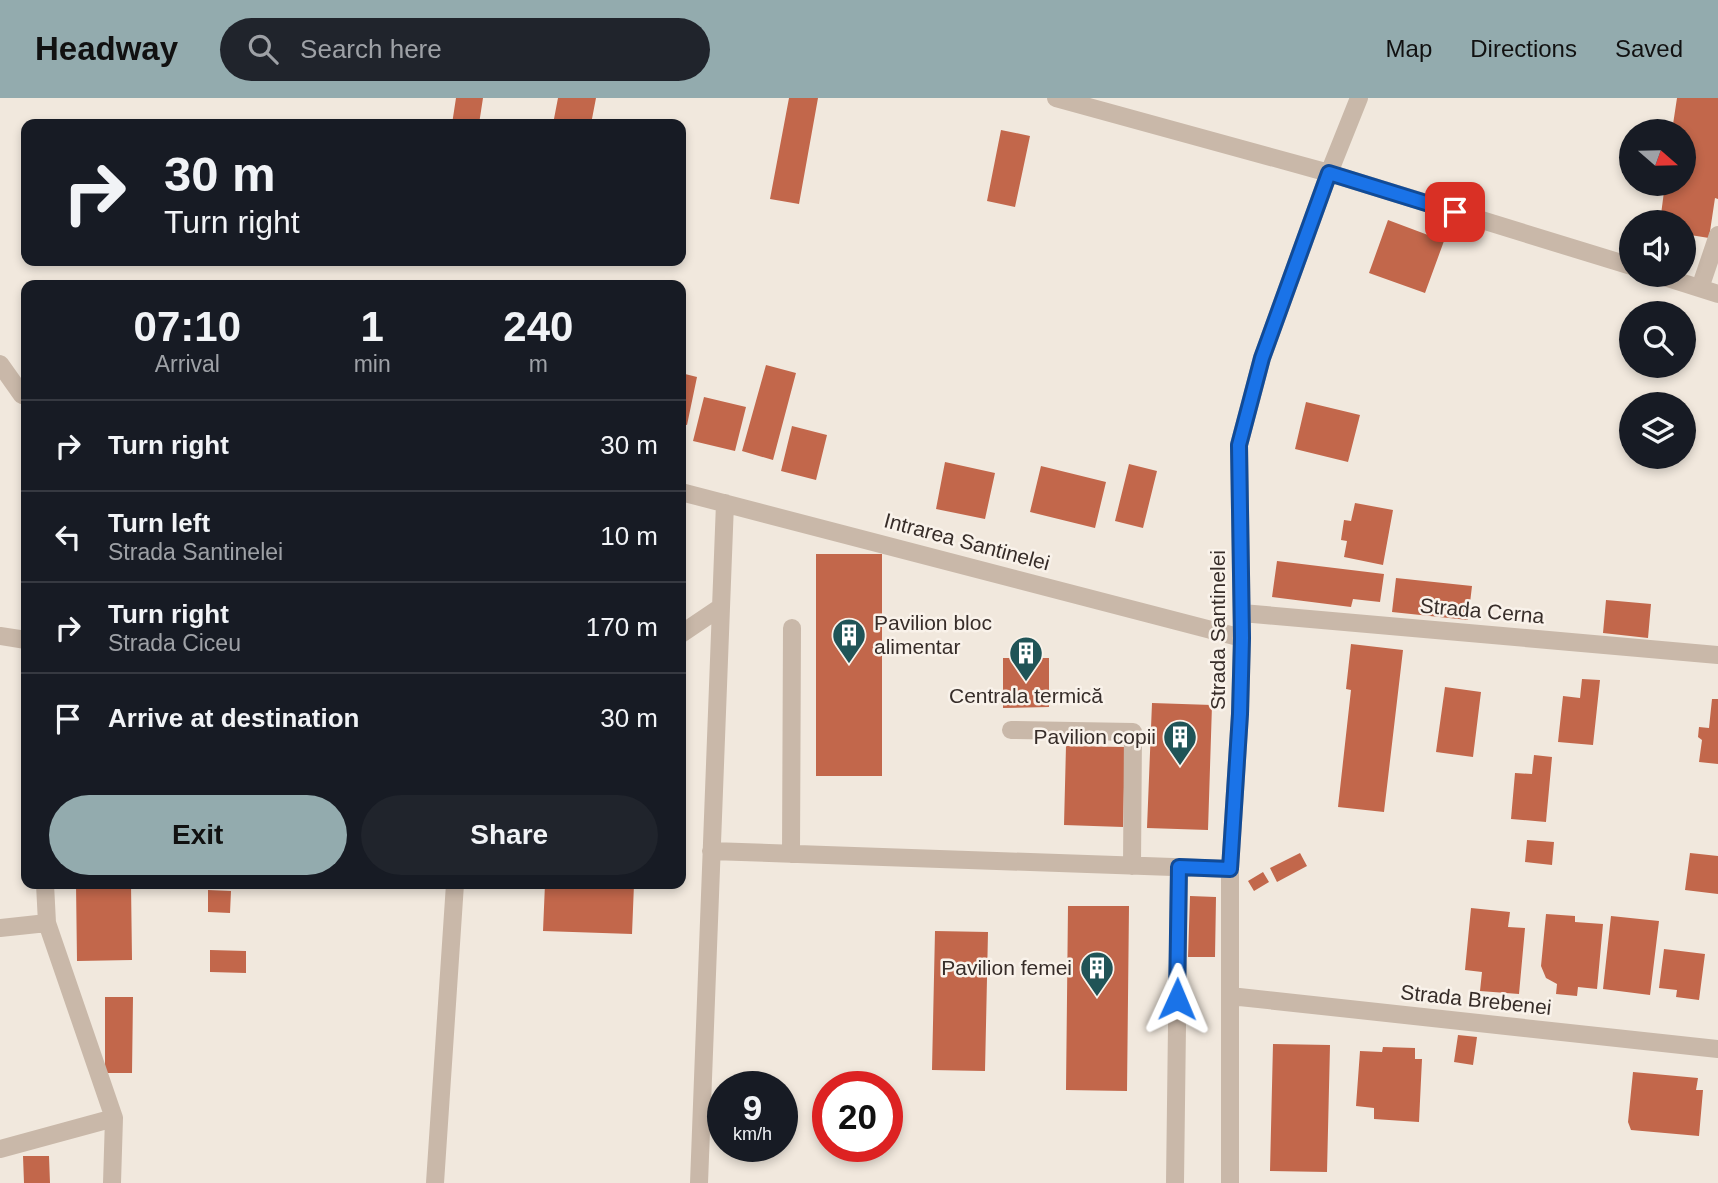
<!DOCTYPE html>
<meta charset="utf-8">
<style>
:root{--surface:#171b24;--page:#20242c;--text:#f1f3f6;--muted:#9ea1a6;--line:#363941;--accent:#93abae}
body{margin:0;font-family:Helvetica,sans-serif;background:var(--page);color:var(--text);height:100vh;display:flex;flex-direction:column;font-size:26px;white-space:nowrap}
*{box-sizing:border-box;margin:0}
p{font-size:23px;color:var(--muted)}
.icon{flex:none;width:38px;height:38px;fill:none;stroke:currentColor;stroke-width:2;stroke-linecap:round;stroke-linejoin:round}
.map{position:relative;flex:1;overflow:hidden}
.panel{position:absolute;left:21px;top:182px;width:665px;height:609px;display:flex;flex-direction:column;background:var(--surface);border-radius:14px;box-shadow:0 4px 10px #0003}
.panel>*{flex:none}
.guide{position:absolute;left:21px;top:21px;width:665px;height:147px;border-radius:14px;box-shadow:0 4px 10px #0003;background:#171b24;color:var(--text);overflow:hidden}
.needle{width:46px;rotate:110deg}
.buttons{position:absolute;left:1619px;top:21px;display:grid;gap:14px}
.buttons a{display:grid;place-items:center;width:77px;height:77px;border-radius:50%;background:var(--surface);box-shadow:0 4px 10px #0003;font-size:35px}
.speed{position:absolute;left:707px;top:973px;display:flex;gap:14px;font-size:35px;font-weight:700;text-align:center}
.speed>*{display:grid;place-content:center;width:91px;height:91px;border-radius:50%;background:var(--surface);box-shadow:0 4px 10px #0003;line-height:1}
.speed small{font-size:18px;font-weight:400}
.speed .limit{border:10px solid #d22;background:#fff;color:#111}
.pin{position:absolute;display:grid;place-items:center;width:60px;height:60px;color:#fff;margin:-30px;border-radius:14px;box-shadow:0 4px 10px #0006}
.me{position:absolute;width:77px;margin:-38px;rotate:1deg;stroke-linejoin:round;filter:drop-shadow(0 0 5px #0008)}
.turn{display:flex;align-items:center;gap:24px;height:147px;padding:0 28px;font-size:32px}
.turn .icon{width:91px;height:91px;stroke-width:2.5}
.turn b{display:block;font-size:49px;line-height:60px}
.eta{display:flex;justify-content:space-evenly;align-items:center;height:119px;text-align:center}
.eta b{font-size:42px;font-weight:700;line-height:49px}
.primary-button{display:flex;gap:14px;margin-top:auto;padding:14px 28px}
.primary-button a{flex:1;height:80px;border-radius:42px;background:var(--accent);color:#111;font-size:28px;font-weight:700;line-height:80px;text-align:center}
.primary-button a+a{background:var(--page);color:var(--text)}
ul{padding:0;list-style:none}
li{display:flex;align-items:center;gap:21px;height:91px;padding:0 28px;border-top:2px solid var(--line)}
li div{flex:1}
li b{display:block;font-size:26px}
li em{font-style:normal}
header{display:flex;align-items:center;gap:42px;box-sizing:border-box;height:98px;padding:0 35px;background:var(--accent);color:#111}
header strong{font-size:33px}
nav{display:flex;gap:38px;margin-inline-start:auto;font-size:24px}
.search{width:490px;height:63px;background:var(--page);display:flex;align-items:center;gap:18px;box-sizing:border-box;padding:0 24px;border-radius:38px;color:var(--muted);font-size:26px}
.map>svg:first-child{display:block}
.building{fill:#c2674b}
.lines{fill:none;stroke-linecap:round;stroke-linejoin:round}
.minor{stroke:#c9b8a9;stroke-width:18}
.route-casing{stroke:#114b97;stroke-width:18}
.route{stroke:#1a73e8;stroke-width:12}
.labels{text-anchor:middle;stroke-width:5;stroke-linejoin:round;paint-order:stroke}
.street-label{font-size:21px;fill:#372d29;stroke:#f9f2ea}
.poi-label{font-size:21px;fill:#372d29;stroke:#f9f2ea;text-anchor:end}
</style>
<header>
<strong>Headway</strong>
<div class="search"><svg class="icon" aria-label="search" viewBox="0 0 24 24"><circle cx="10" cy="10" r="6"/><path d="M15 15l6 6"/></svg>Search here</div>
<nav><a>Map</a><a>Directions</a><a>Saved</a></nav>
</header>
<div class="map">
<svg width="1718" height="1085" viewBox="0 0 1718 1085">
<rect width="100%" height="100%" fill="#f1e8dd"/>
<path class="building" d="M456 0H483L479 26H452Z
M558 0H596L591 26H553Z
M789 0H818L799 106 770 101Z
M1677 0H1718V101L1715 100 1709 140 1684 136V124H1660L1665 86H1684V33H1672Z
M1001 32 1030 38 1015 109 987 103Z
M1388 122 1444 143 1425 195 1369 175Z
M766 267 796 275 773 362 742 353Z
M681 275 697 279 687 327 681 326Z
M704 299 746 309 735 353 693 343Z
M1306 304 1360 317 1348 364 1295 351Z
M792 328 827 337 816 382 781 373Z
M945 364 995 375 985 421 936 411Z
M1129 366 1157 373 1143 430 1115 423Z
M1041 368 1106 384 1095 430 1030 414Z
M1355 405 1393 412 1383 467 1344 459 1347 443 1341 442 1344 422 1351 423Z
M816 456H882V678H816Z
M1277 463 1384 476 1380 504 1353 501 1351 509 1272 499Z
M1396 480 1472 488 1468 522 1392 514Z
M1606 502 1651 506 1648 540 1603 535Z
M1351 546 1403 552 1384 714 1338 709 1351 592 1346 591Z
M1003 560H1049V609L1003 610Z
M1582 581 1600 582 1593 647 1558 644 1563 598 1580 600Z
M1445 589 1481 594 1473 659 1436 654Z
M1712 601H1718V666L1699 664 1702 642 1698 639 1699 629 1709 630Z
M1152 605 1212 607 1208 732 1147 730Z
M1066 648 1125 649 1123 729 1064 727Z
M1534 657 1552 659 1546 724 1511 721 1515 675 1532 676Z
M1527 742 1554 744 1552 767 1525 764Z
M1300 755 1307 768 1277 784 1270 770Z
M1690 755 1718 758V796L1685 792Z
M1263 774 1269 784 1254 793 1248 783Z
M76 786H131L132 862 77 863Z
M545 786H634L632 836 543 833Z
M208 792 231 793 230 815 208 814Z
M1190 798 1216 799 1215 859H1188Z
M1068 808H1129L1127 993 1066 992Z
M1471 810 1510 814 1508 829 1525 830 1519 896 1480 893 1482 874 1465 872Z
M1546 816 1575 818V824L1603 826 1597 891 1578 889 1577 898 1556 896 1557 886 1546 880 1541 868Z
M1611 818 1659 823 1650 897 1603 891Z
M935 833 988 834 985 973 932 972Z
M1664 851 1705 856 1699 902 1676 899 1677 892 1659 890Z
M210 852 246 853V875L210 874Z
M105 899H133L132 975H105Z
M1458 937 1477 939 1473 967 1454 964Z
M1273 946 1330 947 1327 1074 1270 1073Z
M1383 949 1415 950V961H1422L1419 1024 1374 1021V1010L1356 1008 1360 953 1382 954Z
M1633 974 1698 980 1696 992H1703L1699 1038 1631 1032 1628 1024Z
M23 1058H49L50 1085H24Z"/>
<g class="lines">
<path class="minor" d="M1056 0 1329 75 1631 168
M1658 177 1718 196
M1700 190 1718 137
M0 266 22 297 26 298
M681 394 1242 540
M1242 515 1718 557
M681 536 721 509
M0 538 26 542
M1011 632 1133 634 1132 768
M711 753 1230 771
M791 756 792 530
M45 786 47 825 114 1020 112 1085
M0 830 47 825
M1230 898 1718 951
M0 1051 114 1020
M435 1085 455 786
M699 1085 725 405
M1175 1085 1179 769
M1230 1085V771L1240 616 1242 540 1239 347 1262 260 1329 75 1359 0"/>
</g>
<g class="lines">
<g class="route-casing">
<path id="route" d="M1177 901 1179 769 1230 771 1240 616 1242 540 1239 347 1262 260 1329 75 1455 114"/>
</g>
<use href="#route" class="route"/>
</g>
<defs>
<g id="building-pin" transform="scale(1.75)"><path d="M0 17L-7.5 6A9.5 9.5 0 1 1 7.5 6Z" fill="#205457" stroke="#f9f2ea"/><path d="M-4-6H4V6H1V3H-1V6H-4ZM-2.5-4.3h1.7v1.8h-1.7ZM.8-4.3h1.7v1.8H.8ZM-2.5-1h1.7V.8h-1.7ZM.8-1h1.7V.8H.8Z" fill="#fff"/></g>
</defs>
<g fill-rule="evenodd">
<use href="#building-pin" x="849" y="537"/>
<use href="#building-pin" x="1026" y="555"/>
<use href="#building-pin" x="1180" y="639"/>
<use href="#building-pin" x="1097" y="870"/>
</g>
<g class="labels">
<g class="street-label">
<text transform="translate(967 444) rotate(15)" y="7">Intrarea Santinelei</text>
<text transform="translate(1482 513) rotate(5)" y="7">Strada Cerna</text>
<text transform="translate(1218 532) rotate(-90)" y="7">Strada Santinelei</text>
<text transform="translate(1476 902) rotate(6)" y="7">Strada Brebenei</text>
</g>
<g class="poi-label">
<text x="874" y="532" text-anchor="start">Pavilion bloc<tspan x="874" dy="24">alimentar</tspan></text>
<text x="1026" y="605" text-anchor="middle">Centrala termică</text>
<text x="1156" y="646">Pavilion copii</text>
<text x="1072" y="877">Pavilion femei</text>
</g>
</g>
</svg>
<div class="buttons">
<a><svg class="needle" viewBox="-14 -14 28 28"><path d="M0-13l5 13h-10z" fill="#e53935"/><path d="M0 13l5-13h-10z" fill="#9ea1a6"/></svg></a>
<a><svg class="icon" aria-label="sound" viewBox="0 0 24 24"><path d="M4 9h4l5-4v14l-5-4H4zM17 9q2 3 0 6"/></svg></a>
<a><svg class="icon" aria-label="search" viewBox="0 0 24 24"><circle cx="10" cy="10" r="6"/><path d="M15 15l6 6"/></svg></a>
<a><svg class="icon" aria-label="layers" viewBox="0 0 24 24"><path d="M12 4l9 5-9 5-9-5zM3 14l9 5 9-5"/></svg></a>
</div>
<div class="speed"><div>9<small>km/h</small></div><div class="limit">20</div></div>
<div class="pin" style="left:1455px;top:114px;background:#d93025"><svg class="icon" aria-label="arrive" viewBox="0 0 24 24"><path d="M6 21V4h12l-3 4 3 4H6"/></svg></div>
<svg class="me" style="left:1177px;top:901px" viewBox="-20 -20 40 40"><path d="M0-17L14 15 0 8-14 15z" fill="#1a73e8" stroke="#fff" stroke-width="4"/></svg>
<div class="guide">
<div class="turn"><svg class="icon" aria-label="right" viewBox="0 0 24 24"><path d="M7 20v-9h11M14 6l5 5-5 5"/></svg><div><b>30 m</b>Turn right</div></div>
</div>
<section class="panel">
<div class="eta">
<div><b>07:10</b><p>Arrival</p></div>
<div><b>1</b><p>min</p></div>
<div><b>240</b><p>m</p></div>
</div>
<ul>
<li><svg class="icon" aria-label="right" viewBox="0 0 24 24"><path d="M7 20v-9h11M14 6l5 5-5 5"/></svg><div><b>Turn right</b></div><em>30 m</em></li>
<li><svg class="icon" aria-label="left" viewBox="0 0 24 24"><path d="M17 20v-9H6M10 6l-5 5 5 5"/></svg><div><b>Turn left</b><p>Strada Santinelei</p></div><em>10 m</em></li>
<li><svg class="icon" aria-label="right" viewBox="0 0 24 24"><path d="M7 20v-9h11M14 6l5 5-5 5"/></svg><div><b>Turn right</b><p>Strada Ciceu</p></div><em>170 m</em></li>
<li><svg class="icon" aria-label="arrive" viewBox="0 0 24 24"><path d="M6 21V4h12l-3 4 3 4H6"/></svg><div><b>Arrive at destination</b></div><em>30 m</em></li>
</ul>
<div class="primary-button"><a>Exit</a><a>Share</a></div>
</section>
</div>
